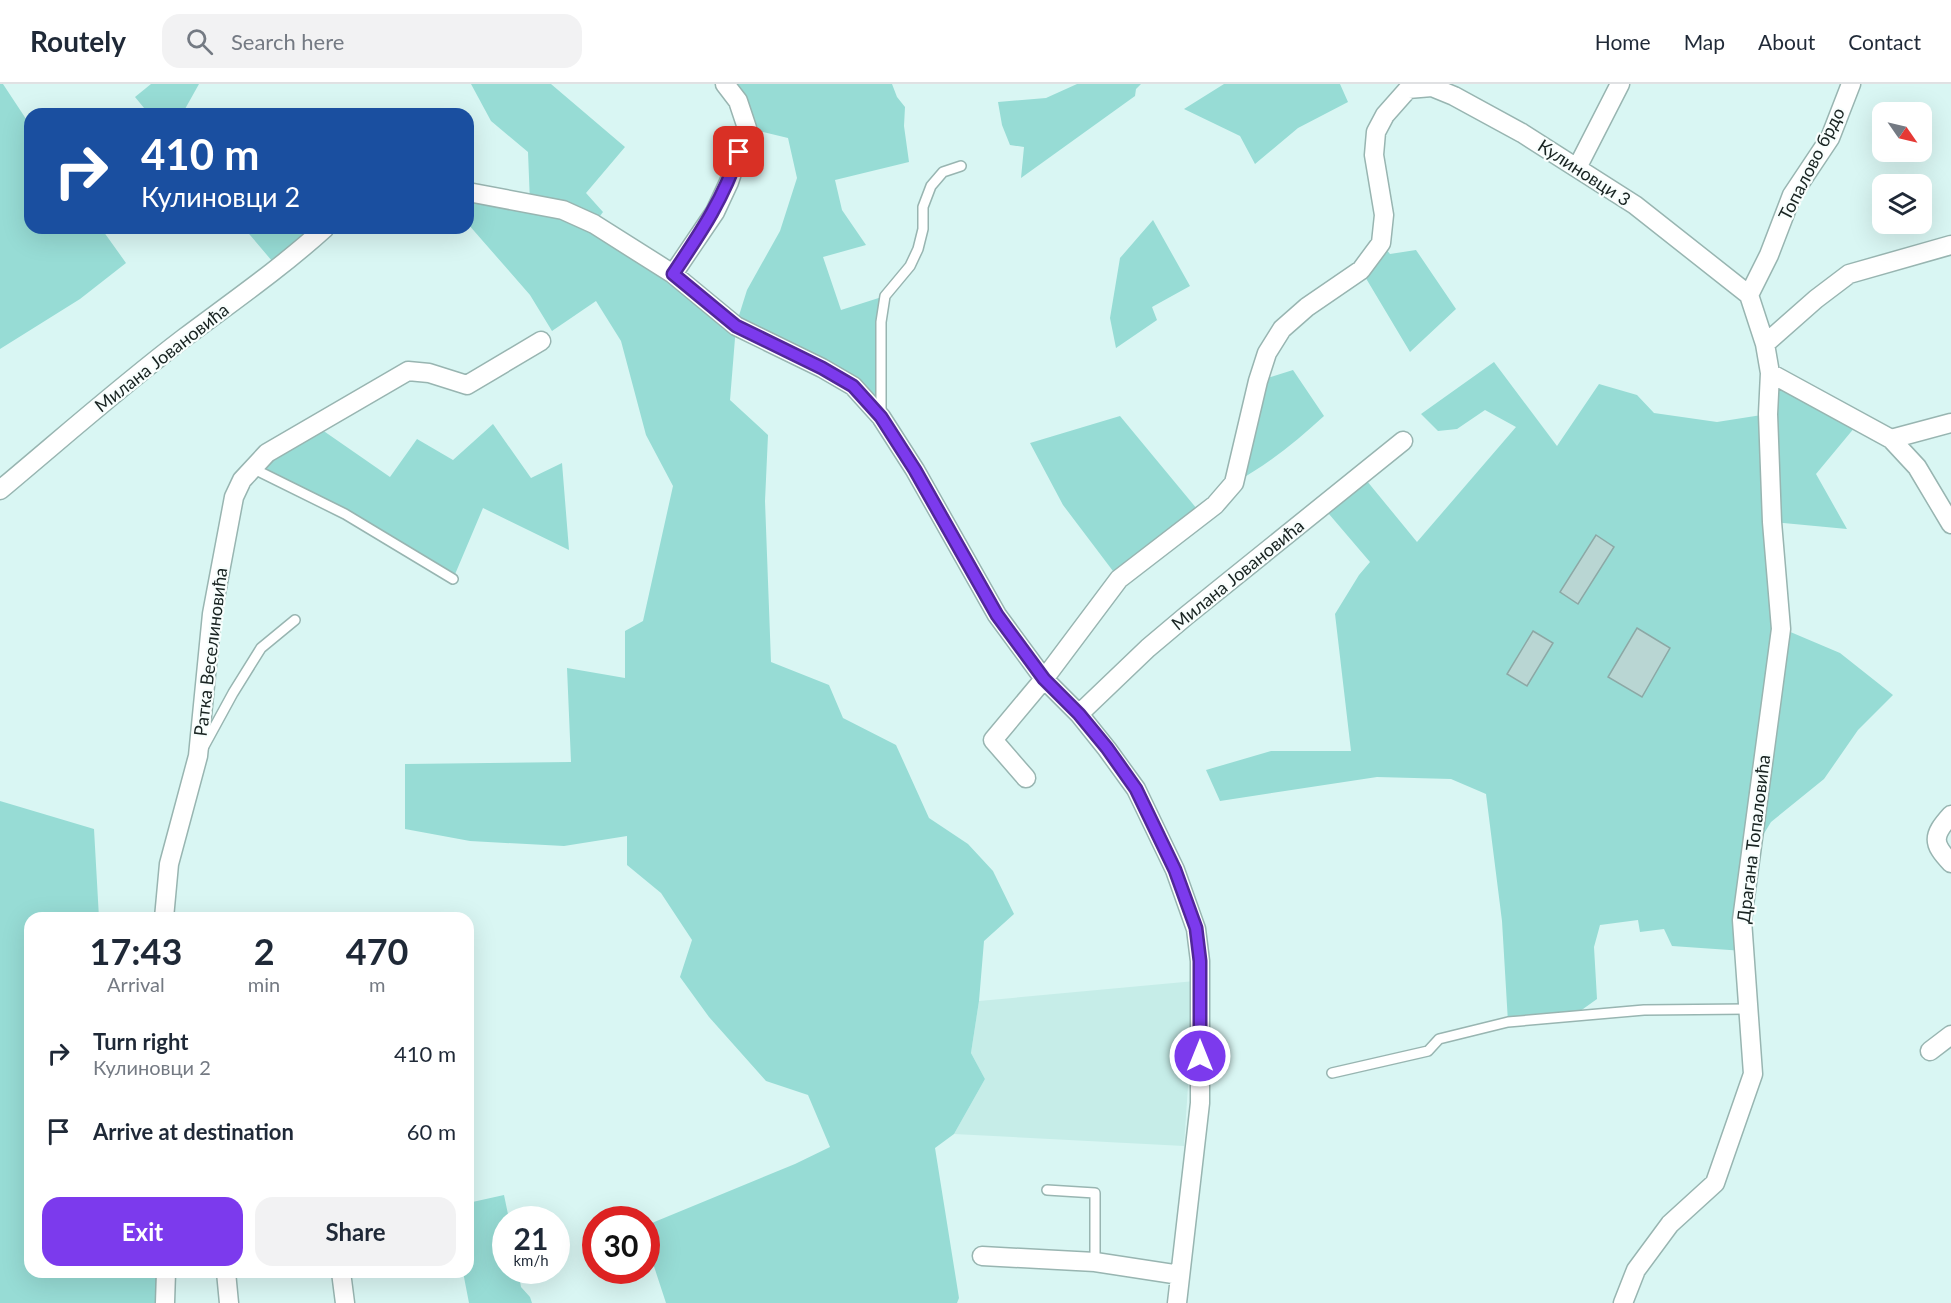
<!DOCTYPE html>
<meta charset="utf-8">
<style>
:root{--surface:#fff;--page:#f2f2f3;--text:#1f2937;--muted:#747a83;--line:#e0e1e3;--accent:#7c3aed}
body{margin:0;font-family:Lato,sans-serif;background:var(--page);color:var(--text);height:100vh;display:flex;flex-direction:column;font-size:22px;white-space:nowrap}
*{box-sizing:border-box;margin:0}
p{font-size:20px;color:var(--muted)}
.icon{flex:none;width:33px;height:33px;fill:none;stroke:currentColor;stroke-width:2;stroke-linecap:round;stroke-linejoin:round}
.map{position:relative;flex:1;overflow:hidden}
.panel{position:absolute;left:24px;top:828px;width:450px;height:366px;display:flex;flex-direction:column;background:var(--surface);border-radius:18px;box-shadow:0 6px 24px #0002}
.panel>*{flex:none}
.guide{position:absolute;left:24px;top:24px;width:450px;height:126px;border-radius:18px;box-shadow:0 6px 24px #0002;background:#1a4fa0;color:#fff;overflow:hidden}
.needle{width:39px;rotate:124deg}
.tools{position:absolute;left:1872px;top:18px;display:grid;gap:12px}
.tools a{display:grid;place-items:center;width:60px;height:60px;border-radius:12px;background:var(--surface);box-shadow:0 6px 24px #0002;font-size:30px}
.speed{position:absolute;left:492px;top:1122px;display:flex;gap:12px;font-size:30px;font-weight:700;text-align:center}
.speed>*{display:grid;place-content:center;width:78px;height:78px;border-radius:50%;background:var(--surface);box-shadow:0 6px 24px #0002;line-height:1}
.speed small{font-size:15px;font-weight:400}
.speed .limit{border:9px solid #d22;background:#fff;color:#111}
.pin{position:absolute;display:grid;place-items:center;width:51px;height:51px;color:#fff;margin:-26px;border-radius:12px;box-shadow:0 3px 9px #0006}
.me{position:absolute;width:66px;margin:-33px;rotate:0deg;stroke-linejoin:round;filter:drop-shadow(0 0 4px #0008)}
.turn{display:flex;align-items:center;gap:21px;height:126px;padding:0 18px;font-size:27px}
.turn .icon{width:78px;height:78px;stroke-width:2.5}
.turn b{display:block;font-size:42px;line-height:51px}
.eta{display:flex;justify-content:space-evenly;align-items:center;height:102px;text-align:center}
.eta b{font-size:36px;font-weight:700;line-height:42px}
.cta{display:flex;gap:12px;margin-top:auto;padding:12px 18px}
.cta a{flex:1;height:69px;border-radius:18px;background:var(--accent);color:#fff;font-size:24px;font-weight:700;line-height:69px;text-align:center}
.cta a+a{background:var(--page);color:var(--text)}
ul{padding:0;list-style:none}
li{display:flex;align-items:center;gap:18px;height:78px;padding:0 18px}
li div{flex:1}
li b{display:block;font-size:22px}
li em{font-style:normal}
header{display:flex;align-items:center;gap:36px;box-sizing:border-box;height:84px;padding:0 30px;background:var(--surface);border-bottom:2px solid var(--line)}
header strong{font-size:28px}
nav{display:flex;gap:33px;margin-inline-start:auto;font-size:21px}
.search{width:420px;height:54px;background:var(--page);display:flex;align-items:center;gap:15px;box-sizing:border-box;padding:0 21px;border-radius:18px;color:var(--muted);font-size:22px}
.map>svg:first-child{display:block}
.built{fill:#c6ede8}
.green{fill:#97dcd5}
.building{fill:#b9d6d3;stroke:#8ca8a5;stroke-width:1.5}
.lines{fill:none;stroke-linecap:round;stroke-linejoin:round}
.service-casing{stroke:#98b5b1;stroke-width:12}
.minor-casing{stroke:#98b5b1;stroke-width:21}
.service{stroke:#fff;stroke-width:9}
.minor{stroke:#fff;stroke-width:18}
.route-casing{stroke:#51269a;stroke-width:15}
.route{stroke:#7c3aed;stroke-width:10}
.labels{text-anchor:middle;stroke-width:4.5;stroke-linejoin:round;paint-order:stroke}
.street-label{font-size:18px;fill:#182321;stroke:#f8fefd}
</style>
<header>
<strong>Routely</strong>
<div class="search"><svg class="icon" aria-label="search" viewBox="0 0 24 24"><circle cx="10" cy="10" r="6"/><path d="M15 15l6 6"/></svg>Search here</div>
<nav><a>Home</a><a>Map</a><a>About</a><a>Contact</a></nav>
</header>
<div class="map">
<svg width="1951" height="1219" viewBox="0 0 1951 1219">
<rect width="100%" height="100%" fill="#d9f6f3"/>
<path class="built" d="M1195 897 1184 1062 954 1050 985 995 971 969 979 917Z"/>
<path class="green" d="M0 0H3L30 41V144H101L126 179 80 215 0 265Z
M151 0H199L185 25 190 30H149L135 13Z
M471 0H551L625 63 586 109 603 128 594 140 736 241 747 206 780 147 797 94 788 54 747 44 725 0H892L897 13 905 23 904 42 909 78 835 96 842 126 866 161 823 173 841 226 885 212 880 322 853 302 736 242 730 316 768 351 765 417 771 578 829 601 843 634 896 661 929 734 968 760 993 787 1014 830 984 857 979 917 971 969 985 995 954 1050 935 1064 959 1214 957 1219H666L647 1161V1141L795 1080 830 1063 808 1011 766 997 709 933 680 893 692 856 661 809 627 781V752L564 762 470 757 405 745V680L571 678 567 584 625 594V547L643 537 673 402 646 351 621 257 596 217 552 247 530 211 468 140V108L530 119 528 68 491 37Z
M1077 0H1141L1136 5 1135 12 1021 94 1024 63 1010 61 1002 41 998 18 1046 14Z
M1224 0H1340L1348 18 1298 44 1255 80 1240 52 1184 25Z
M1153 136 1190 202 1152 223 1157 236 1116 264 1110 234 1120 174Z
M244 144H320L278 184Z
M1381 159 1390 170 1416 166 1456 225 1410 268 1361 186Z
M1494 278 1557 362 1599 300 1637 311 1654 329 1717 338 1768 330 1770 289 1860 337 1816 390 1847 445 1772 438 1781 544 1840 569 1893 611 1858 646 1824 695 1771 738 1751 771 1744 867 1672 862 1664 845 1640 848 1638 836 1600 841 1594 863 1597 915 1576 930 1508 938 1502 837 1486 710 1451 695 1377 693 1220 717 1206 686 1271 667H1351L1335 530 1359 491 1370 478 1323 423 1362 391 1417 458 1516 343 1485 326 1457 345 1438 347 1421 330Z
M1293 286 1324 332C1297 357 1267 381 1234 399L1258 297Z
M1120 332 1202 431 1119 495 1063 421 1030 359Z
M493 340 531 394 562 379 569 466 483 424 453 495 345 430 252 384 315 341 390 393 417 355 453 376Z
M0 717 94 745 99 834H30V1188H166L165 1219H0Z
M504 1111 509 1135 506 1136V1186L518 1187 521 1203 530 1213 532 1219H469L463 1188H468V1119Z"/>
<path class="building" d="M1596 451 1614 463 1578 520 1560 508Z
M1637 544 1670 564 1642 613 1608 593Z
M1533 547 1553 559 1527 602 1507 590Z"/>
<g class="lines">
<g class="service-casing">
<path id="service" d="M881 330V238L885 212 910 182 918 165 923 145V123L931 102 943 88 961 82
M252 384 345 430 453 495
M203 664 233 609 261 564 295 536
M1332 989 1428 967 1439 955 1508 938 1644 926 1748 925
M1047 1106 1095 1109V1178"/>
</g>
<g class="minor-casing">
<path id="minor" d="M1408 5 1432 3 1454 12 1522 49 1635 121 1749 211
M1577 84 1620 0
M468 108 563 126 594 140 673 190 736 242 822 284 853 302 881 333 915 386 997 531 1044 595 1079 630 1107 665 1136 705 1175 786 1196 845 1200 877V1019L1177 1219
M673 190 715 128 729 98 747 44 738 17 725 0
M1765 260 1816 215 1849 190 1951 161
M1770 289 1891 355 1917 383 1951 440
M1891 355 1951 339
M0 406C61 355 121 302 184 254 232 218 281 184 325 144
M1079 630 1148 564 1186 532 1403 357
M1026 694 993 656 1044 595 1119 495 1215 421 1234 399 1258 297 1267 269 1282 245 1307 223 1361 186 1381 159 1384 131 1374 71 1376 48 1385 31 1408 5
M1951 731C1932 752 1932 759 1951 779
M164 834 169 780 198 672 212 530 234 413 242 396 267 369 408 287 429 289 467 301 541 257
M1930 967 1951 951
M982 1172 1095 1178 1180 1191
M226 1188 229 1219
M341 1188 345 1219
M165 1219 166 1188
M1623 1219 1636 1186 1670 1140 1715 1099 1753 990 1742 836 1781 545 1772 438 1768 330 1770 289 1765 260 1749 211 1769 171 1792 111 1830 54 1851 0"/>
</g>
<use href="#service" class="service"/>
<use href="#minor" class="minor"/>
</g>
<g class="lines">
<g class="route-casing">
<path id="route" d="M739 68C723 116 701 148 673 190L736 242 822 284 853 302 881 333 915 386 997 531 1044 595 1079 630 1107 664 1136 705 1175 786 1196 844 1200 877V972"/>
</g>
<use href="#route" class="route"/>
</g>
<g class="labels">
<g class="street-label">
<text transform="translate(1812 80) rotate(-63)" y="6">Топалово брдо</text>
<text transform="translate(1584 89) rotate(33)" y="6">Кулиновци 3</text>
<text transform="translate(162 274) rotate(-38)" y="6">Милана Јовановића</text>
<text transform="translate(1238 491) rotate(-39)" y="6">Милана Јовановића</text>
<text transform="translate(211 568) rotate(-83)" y="6">Ратка Веселиновића</text>
<text transform="translate(1754 755) rotate(-83)" y="6">Драгана Топаловића</text>
</g>
</g>
</svg>
<div class="tools">
<a><svg class="needle" viewBox="-14 -14 28 28"><path d="M0-13l5 13h-10z" fill="#e53935"/><path d="M0 13l5-13h-10z" fill="#747a83"/></svg></a>
<a><svg class="icon" aria-label="layers" viewBox="0 0 24 24"><path d="M12 4l9 5-9 5-9-5zM3 14l9 5 9-5"/></svg></a>
</div>
<div class="speed"><div>21<small>km/h</small></div><div class="limit">30</div></div>
<div class="pin" style="left:739px;top:68px;background:#d93025"><svg class="icon" aria-label="arrive" viewBox="0 0 24 24"><path d="M6 21V4h12l-3 4 3 4H6"/></svg></div>
<svg class="me" style="left:1200px;top:972px" viewBox="-20 -20 40 40"><circle r="17" fill="#7c3aed" stroke="#fff" stroke-width="3"/><path d="M0-11L8 9 0 5-8 9z" fill="#fff"/></svg>
<div class="guide">
<div class="turn"><svg class="icon" aria-label="right" viewBox="0 0 24 24"><path d="M7 20v-9h11M14 6l5 5-5 5"/></svg><div><b>410 m</b>Кулиновци 2</div></div>
</div>
<section class="panel">
<div class="eta">
<div><b>17:43</b><p>Arrival</p></div>
<div><b>2</b><p>min</p></div>
<div><b>470</b><p>m</p></div>
</div>
<ul>
<li><svg class="icon" aria-label="right" viewBox="0 0 24 24"><path d="M7 20v-9h11M14 6l5 5-5 5"/></svg><div><b>Turn right</b><p>Кулиновци 2</p></div><em>410 m</em></li>
<li><svg class="icon" aria-label="arrive" viewBox="0 0 24 24"><path d="M6 21V4h12l-3 4 3 4H6"/></svg><div><b>Arrive at destination</b></div><em>60 m</em></li>
</ul>
<div class="cta"><a>Exit</a><a>Share</a></div>
</section>
</div>
